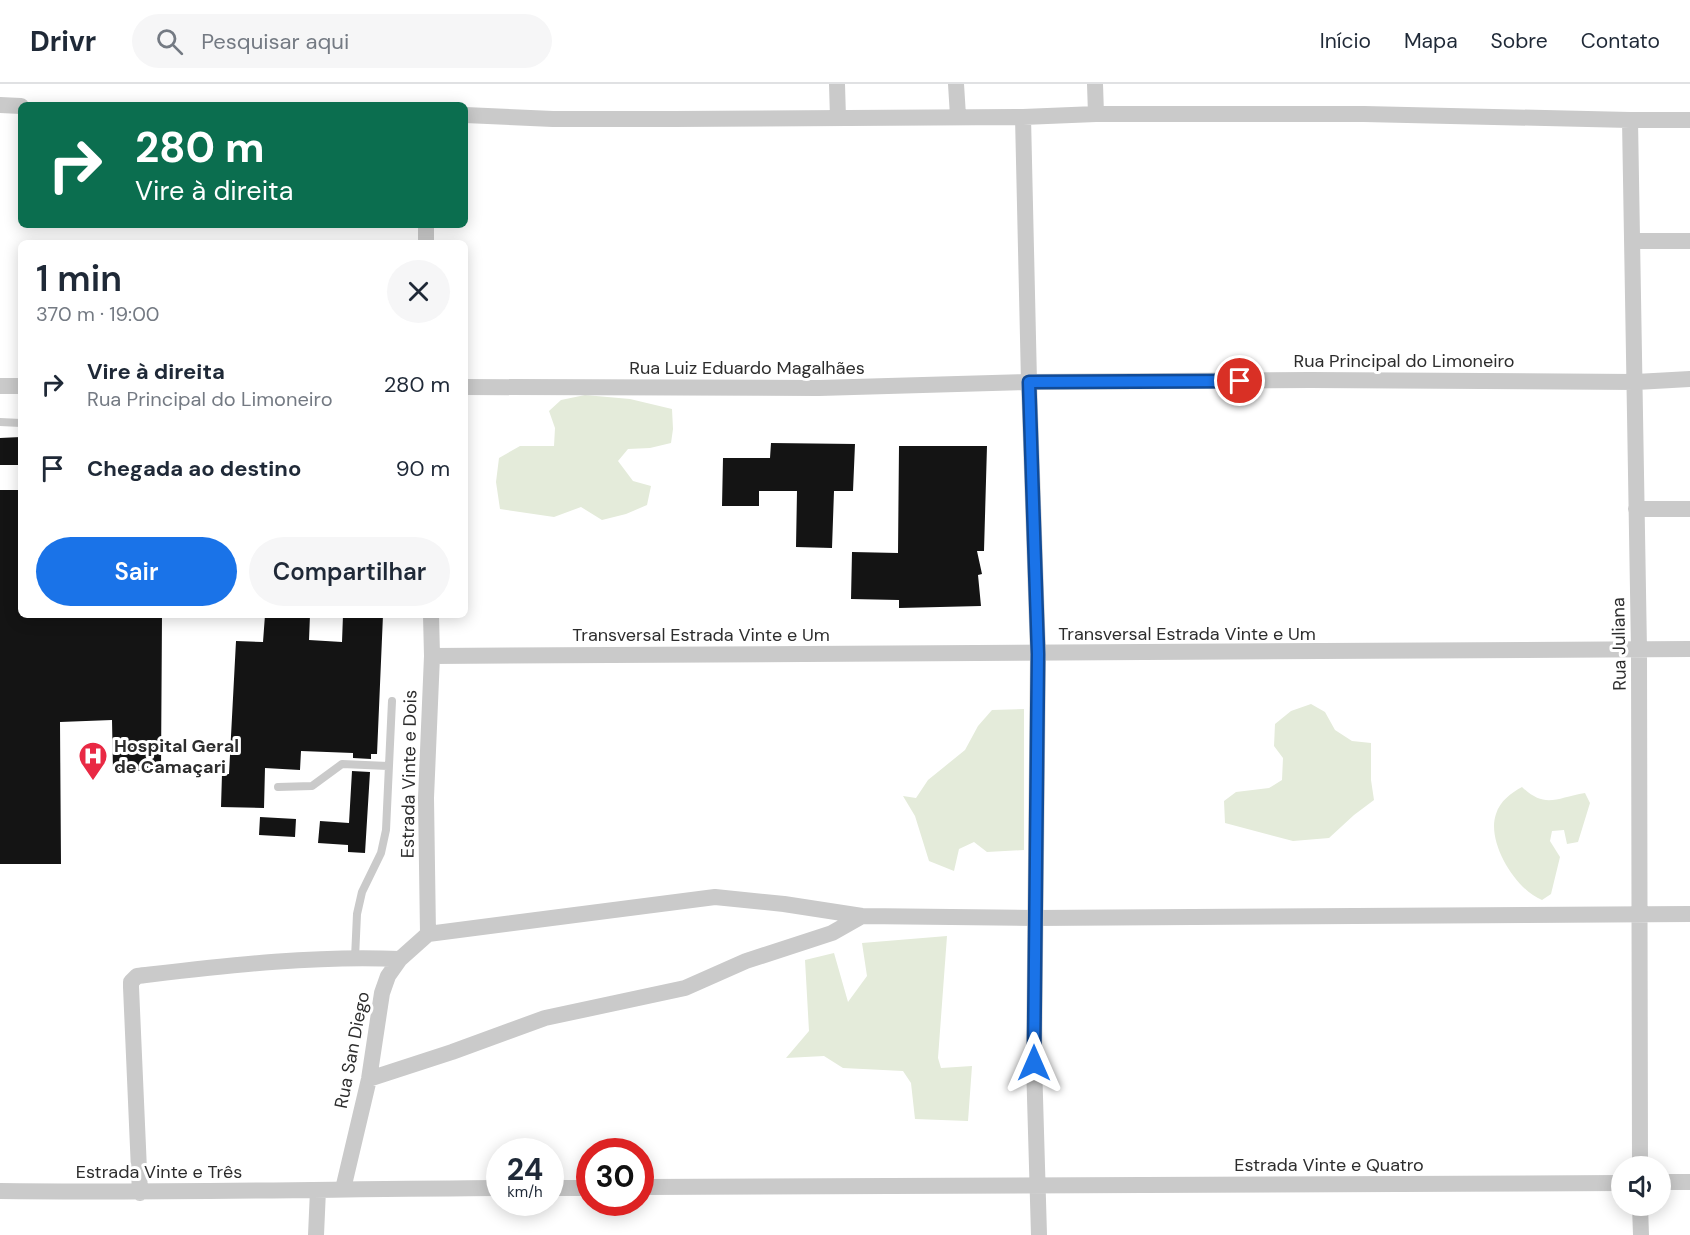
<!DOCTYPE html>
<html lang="pt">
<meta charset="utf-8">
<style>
:root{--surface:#fff;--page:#f6f6f7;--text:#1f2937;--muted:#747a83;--line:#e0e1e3;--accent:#1a73e8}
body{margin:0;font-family:"DM Sans",sans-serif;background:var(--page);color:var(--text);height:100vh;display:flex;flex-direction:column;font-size:22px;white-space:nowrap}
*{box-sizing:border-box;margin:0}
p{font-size:20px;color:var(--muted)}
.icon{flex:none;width:33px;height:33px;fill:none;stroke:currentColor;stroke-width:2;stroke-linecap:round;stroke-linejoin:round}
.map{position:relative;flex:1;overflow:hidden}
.details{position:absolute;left:18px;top:156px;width:450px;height:378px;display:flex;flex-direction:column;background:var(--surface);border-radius:9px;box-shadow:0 3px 15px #0003}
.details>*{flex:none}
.guide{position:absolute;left:18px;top:18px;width:450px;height:126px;border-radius:9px;box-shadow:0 3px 15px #0003;background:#0b6e4f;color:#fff;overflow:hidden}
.buttons{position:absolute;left:1611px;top:1072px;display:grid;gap:12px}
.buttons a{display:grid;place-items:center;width:60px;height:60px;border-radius:50%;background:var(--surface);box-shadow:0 3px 15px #0003;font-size:30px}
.speed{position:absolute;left:486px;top:1054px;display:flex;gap:12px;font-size:30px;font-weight:700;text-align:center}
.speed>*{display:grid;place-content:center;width:78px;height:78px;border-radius:50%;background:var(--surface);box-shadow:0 3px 15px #0003;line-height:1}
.speed small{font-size:15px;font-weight:400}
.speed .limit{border:9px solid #d22;background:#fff;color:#111}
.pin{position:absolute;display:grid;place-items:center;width:51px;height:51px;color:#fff;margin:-26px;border:3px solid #fff;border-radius:50%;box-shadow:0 2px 6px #0007}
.me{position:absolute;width:66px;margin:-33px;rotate:0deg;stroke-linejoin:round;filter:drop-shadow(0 0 4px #0008)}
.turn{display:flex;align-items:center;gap:21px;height:126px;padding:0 18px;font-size:27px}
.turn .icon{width:78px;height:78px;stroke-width:2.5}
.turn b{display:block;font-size:42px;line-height:51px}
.round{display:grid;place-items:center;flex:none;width:63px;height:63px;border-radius:32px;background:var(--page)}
.overview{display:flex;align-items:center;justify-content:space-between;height:102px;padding:0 18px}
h1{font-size:36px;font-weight:600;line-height:45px}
.action{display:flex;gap:12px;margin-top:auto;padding:12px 18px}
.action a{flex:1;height:69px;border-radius:36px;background:var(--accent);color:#fff;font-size:24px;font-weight:600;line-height:69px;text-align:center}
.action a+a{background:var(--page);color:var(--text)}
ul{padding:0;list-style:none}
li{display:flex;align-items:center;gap:18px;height:84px;padding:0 18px}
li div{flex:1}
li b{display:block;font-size:22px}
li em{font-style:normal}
header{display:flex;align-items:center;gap:36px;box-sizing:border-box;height:84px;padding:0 30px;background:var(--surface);border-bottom:2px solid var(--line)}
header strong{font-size:28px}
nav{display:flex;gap:33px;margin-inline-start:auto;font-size:21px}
.search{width:420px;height:54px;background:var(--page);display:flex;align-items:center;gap:15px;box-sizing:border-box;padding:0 21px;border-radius:33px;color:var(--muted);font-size:22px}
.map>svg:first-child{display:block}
.green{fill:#e4ebda}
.building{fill:#141414}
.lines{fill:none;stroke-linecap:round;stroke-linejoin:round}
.service{stroke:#cacaca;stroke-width:8}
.minor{stroke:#cacaca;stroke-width:16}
.route-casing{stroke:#114b97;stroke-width:15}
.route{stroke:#1a73e8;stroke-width:10}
.labels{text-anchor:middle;stroke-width:6;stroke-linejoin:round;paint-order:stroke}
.street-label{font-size:18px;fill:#2d2d2d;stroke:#fff}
.poi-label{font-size:18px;font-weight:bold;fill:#2d2d2d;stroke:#fff;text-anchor:start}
</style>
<header>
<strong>Drivr</strong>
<div class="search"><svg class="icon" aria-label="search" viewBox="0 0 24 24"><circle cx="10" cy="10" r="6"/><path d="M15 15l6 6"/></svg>Pesquisar aqui</div>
<nav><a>Início</a><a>Mapa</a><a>Sobre</a><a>Contato</a></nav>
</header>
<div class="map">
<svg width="1690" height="1151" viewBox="0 0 1690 1151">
<rect width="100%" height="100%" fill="#fff"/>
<path class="green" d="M585 311 630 315 672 325 673 345 671 359 650 364 628 365 618 377 633 397 651 402 647 421 626 430 602 436 581 423 554 433 500 425 496 398 499 374 520 362H554L555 344 549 327 561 316Z
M1311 620 1325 628 1335 646 1352 657 1371 659V696L1374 716 1354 731 1329 754 1293 757 1225 739 1224 717 1236 708 1269 704 1282 696 1283 674 1274 662 1275 640 1291 627Z
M1024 625V766L987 768 974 758 959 765 954 787 929 777 915 732 903 712 916 714 928 696 965 666 978 642 992 626Z
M1522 703C1545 725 1556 714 1585 709L1590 719 1578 758 1567 760 1564 746 1552 747 1550 757 1560 773 1551 810 1542 816C1516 806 1486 758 1496 730 1500 717 1511 709 1522 703Z
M947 852 938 974 941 984 972 982 968 1037 915 1035 911 999 903 987 843 984 824 972 786 974 809 947 805 876 834 869 848 918 867 892 862 859Z"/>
<path class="building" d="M21 353V381H0V354Z
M771 359 855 360 853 407H834L832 464 796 463 797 407H759V422H722L723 374H770Z
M899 362H987L984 467H977L982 490 978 491 981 522 899 524V516L851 515 852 468 898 469Z
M0 406H21V531H162L161 687H113L112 636 60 638 61 780H0Z
M265 531H310L309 556 342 558 343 531H383L377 670H371V675L353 674V669L301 667 300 686 265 684 264 724 221 723 222 690H229L236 557 263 558Z
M352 687 370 688 365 769 348 768V761L318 759 320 737 349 739Z
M260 733 296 735 295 753 259 751Z"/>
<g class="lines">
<path class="service" d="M0 338 21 339
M278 703 312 702 342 680 388 682
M355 874 357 830 362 808 381 769 386 746 392 617"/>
<path class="minor" d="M837 0 838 34
M956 0 958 32
M1095 0 1096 30
M0 21 21 22
M465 31 553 35H673L1023 33 1096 30H1364L1630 36H1690
M1023 33 1029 298 1038 570 1034 979 1039 1151
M1630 36 1639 566 1640 1083
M426 141V159
M1632 157H1690
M0 302H21
M465 303 819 304 1029 298 1310 296 1636 298 1690 295
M1636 425H1690
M432 572 1690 565
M428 850 715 813 784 820 862 832 1035 834 1690 830
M428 850 426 714 432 572 431 531
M369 995 452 968 545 934 685 904 746 877 832 849 862 832
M1660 1098H1690
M640 1103 1622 1099
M550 1104H590
M343 1105 369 995 382 909 388 892 400 875 428 850
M0 1107C167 1109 333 1105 500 1104
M140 1109 131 903V898L137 892C224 882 313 871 400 875
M1640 1122 1641 1151
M316 1151 318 1106"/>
</g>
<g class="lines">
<g class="route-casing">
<path id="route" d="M1034 979 1038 570 1029 298 1240 297"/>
</g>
<use href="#route" class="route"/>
</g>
<defs>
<g id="hospital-pin" transform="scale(1.5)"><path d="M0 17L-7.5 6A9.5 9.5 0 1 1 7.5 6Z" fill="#e92944" stroke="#fff"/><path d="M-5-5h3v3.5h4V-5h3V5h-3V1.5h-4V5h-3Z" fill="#fff"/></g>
</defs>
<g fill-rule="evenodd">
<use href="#hospital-pin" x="93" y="672"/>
</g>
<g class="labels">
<g class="street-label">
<text x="1404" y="283">Rua Principal do Limoneiro</text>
<text x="747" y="290">Rua Luiz Eduardo Magalhães</text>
<text x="1187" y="556">Transversal Estrada Vinte e Um</text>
<text x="701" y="557">Transversal Estrada Vinte e Um</text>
<text transform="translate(1619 560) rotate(-91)" y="6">Rua Juliana</text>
<text transform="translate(409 690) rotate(-89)" y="6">Estrada Vinte e Dois</text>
<text transform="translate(352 966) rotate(-79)" y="6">Rua San Diego</text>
<text x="1329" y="1087">Estrada Vinte e Quatro</text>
<text x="159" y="1094">Estrada Vinte e Três</text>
</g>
<g class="poi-label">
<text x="114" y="668">Hospital Geral<tspan x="114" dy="21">de Camaçari</tspan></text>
</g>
</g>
</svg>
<div class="buttons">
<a><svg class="icon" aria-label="sound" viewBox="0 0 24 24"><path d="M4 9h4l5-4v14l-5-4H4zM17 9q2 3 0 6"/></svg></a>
</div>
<div class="speed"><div>24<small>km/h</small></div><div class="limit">30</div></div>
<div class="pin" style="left:1240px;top:297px;background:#d93025"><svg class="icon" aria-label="arrive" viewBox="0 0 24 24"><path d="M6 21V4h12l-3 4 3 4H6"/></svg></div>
<svg class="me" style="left:1034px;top:979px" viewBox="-20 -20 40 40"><path d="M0-17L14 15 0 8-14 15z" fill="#1a73e8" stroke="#fff" stroke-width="4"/></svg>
<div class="guide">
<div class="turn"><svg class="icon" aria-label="right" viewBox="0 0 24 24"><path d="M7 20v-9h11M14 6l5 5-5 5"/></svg><div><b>280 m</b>Vire à direita</div></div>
</div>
<section class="details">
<div class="overview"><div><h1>1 min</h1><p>370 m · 19:00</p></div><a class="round"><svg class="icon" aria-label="close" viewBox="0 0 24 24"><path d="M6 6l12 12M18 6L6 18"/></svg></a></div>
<ul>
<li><svg class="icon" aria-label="right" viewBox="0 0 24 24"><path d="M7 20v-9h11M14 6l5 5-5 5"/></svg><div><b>Vire à direita</b><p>Rua Principal do Limoneiro</p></div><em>280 m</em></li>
<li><svg class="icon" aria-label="arrive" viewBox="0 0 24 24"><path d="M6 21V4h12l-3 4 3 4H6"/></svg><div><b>Chegada ao destino</b></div><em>90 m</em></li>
</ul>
<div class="action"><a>Sair</a><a>Compartilhar</a></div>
</section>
</div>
